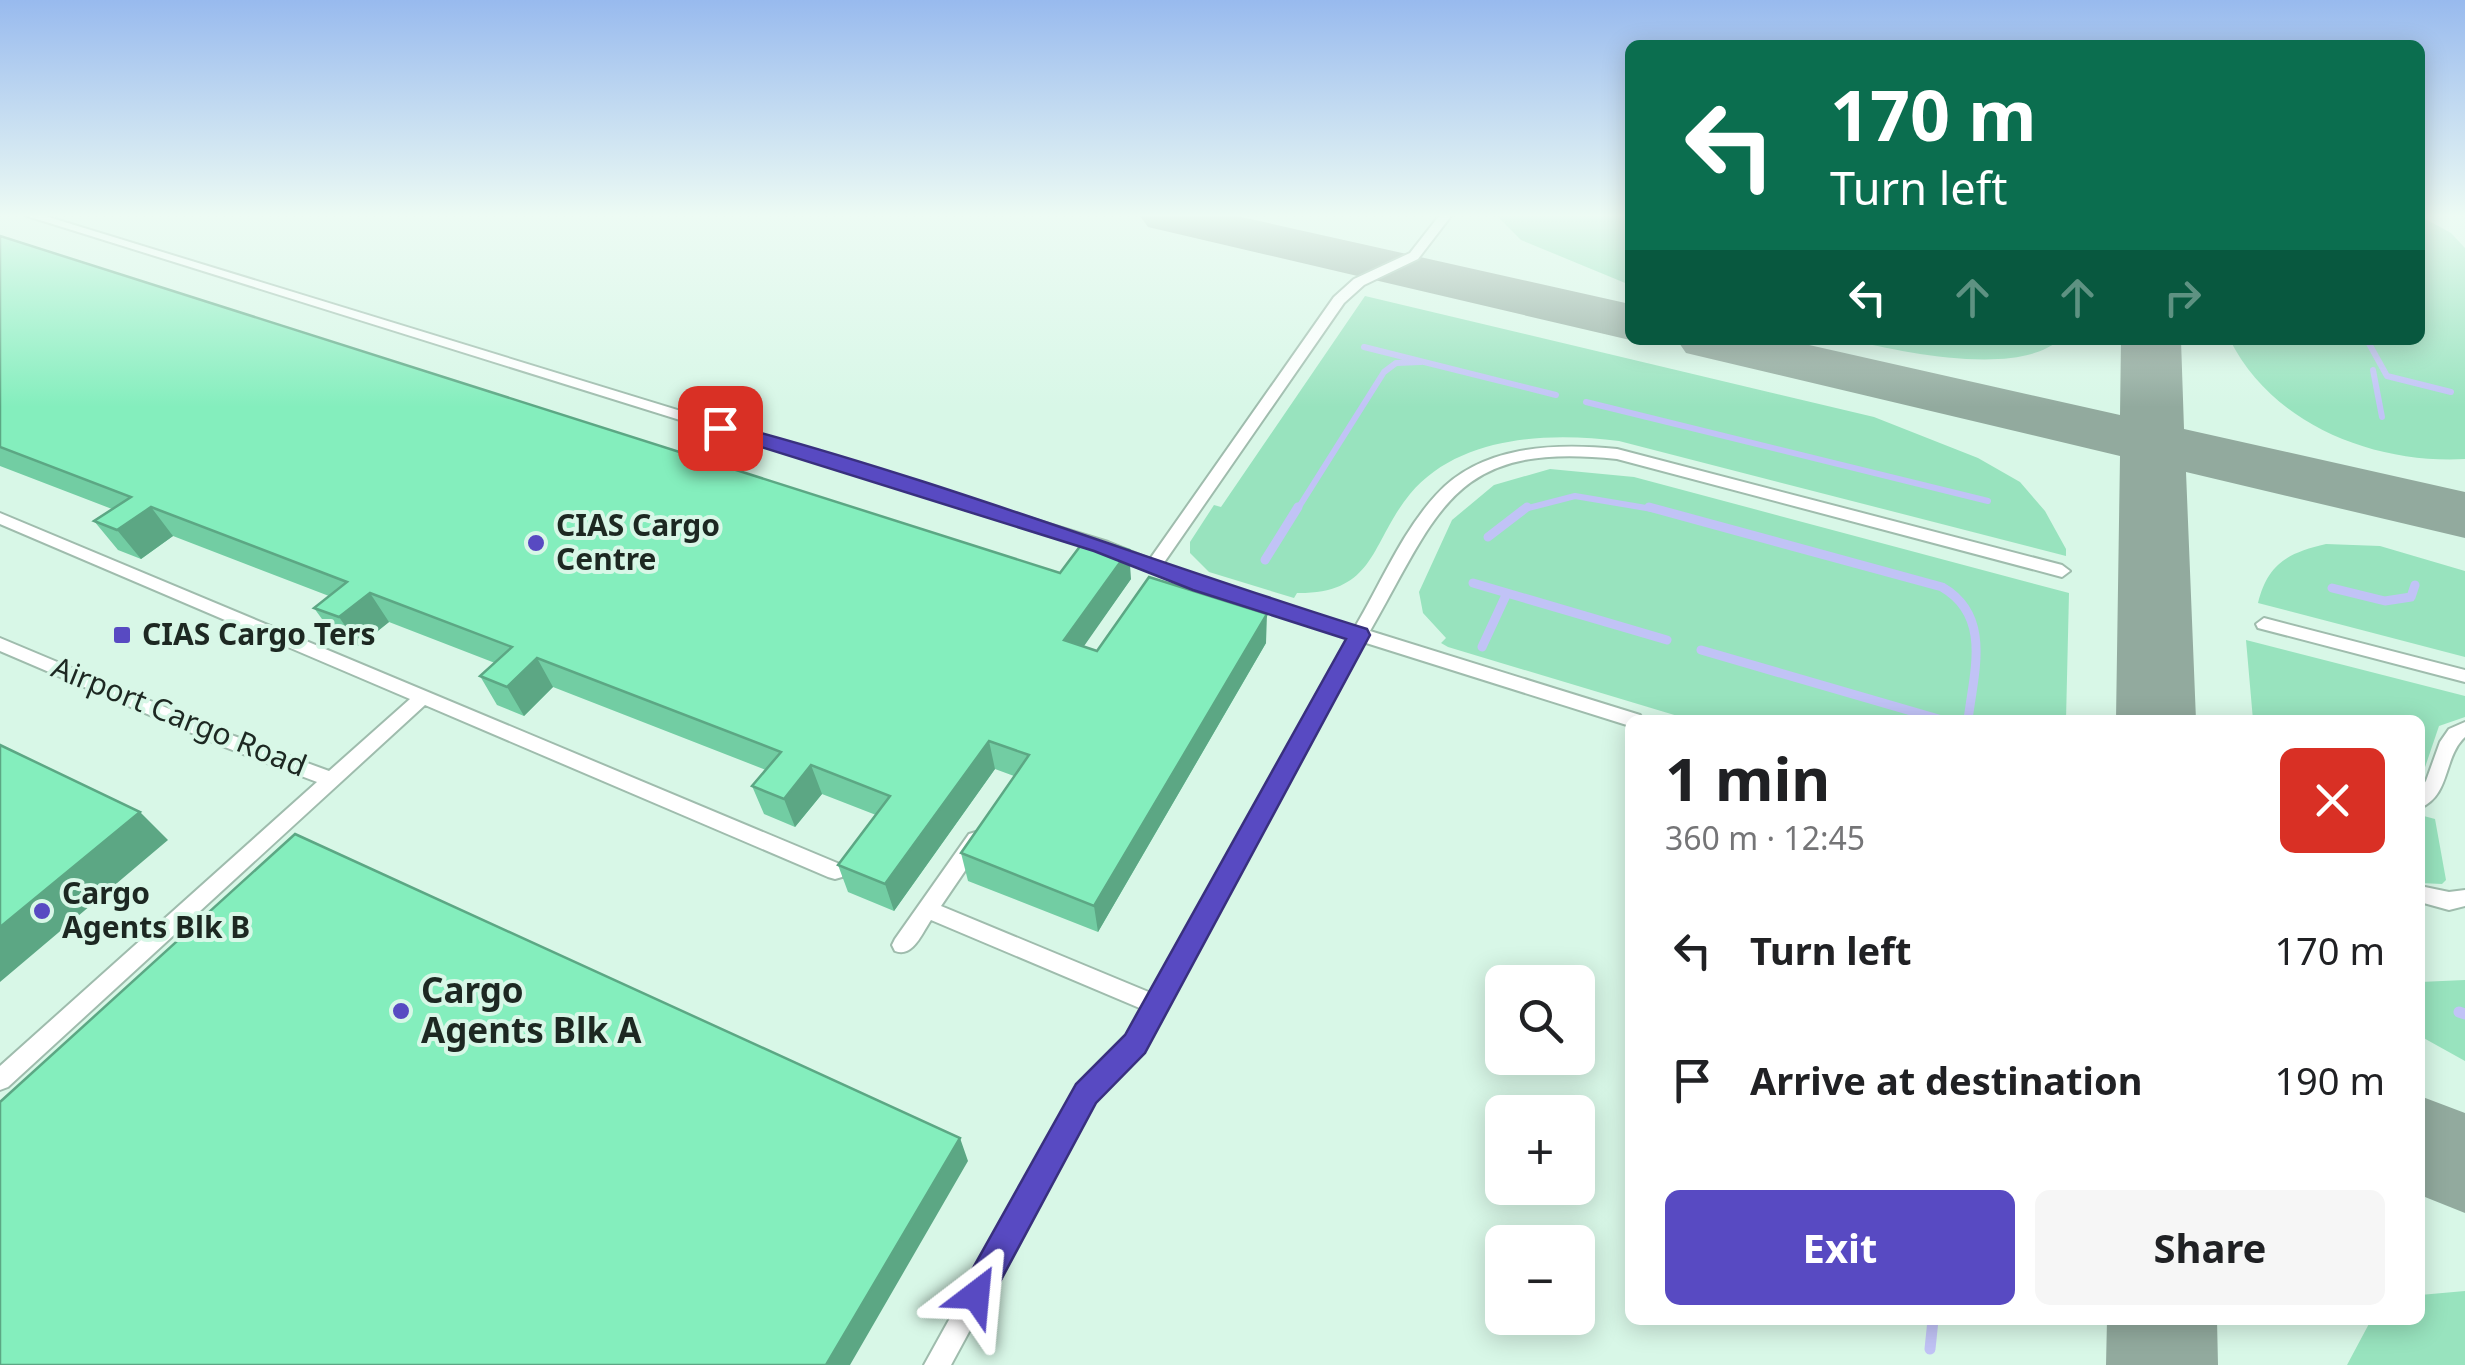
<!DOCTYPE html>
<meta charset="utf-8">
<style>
:root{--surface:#fff;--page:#f6f6f6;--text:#202124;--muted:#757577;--accent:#584ac2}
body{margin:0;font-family:"Noto Sans",sans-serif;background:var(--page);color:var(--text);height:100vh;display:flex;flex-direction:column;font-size:38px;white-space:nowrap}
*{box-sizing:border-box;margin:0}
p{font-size:32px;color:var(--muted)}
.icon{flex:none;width:55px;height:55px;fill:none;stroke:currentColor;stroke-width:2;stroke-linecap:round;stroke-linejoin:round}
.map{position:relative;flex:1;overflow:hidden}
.details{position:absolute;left:1625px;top:715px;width:800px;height:610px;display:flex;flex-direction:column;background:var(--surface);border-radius:15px;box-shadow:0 5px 25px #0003}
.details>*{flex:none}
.banner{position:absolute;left:1625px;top:40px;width:800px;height:305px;border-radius:15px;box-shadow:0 5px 25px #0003;background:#0b6e4f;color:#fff;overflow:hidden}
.tools{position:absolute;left:1485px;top:965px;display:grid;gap:20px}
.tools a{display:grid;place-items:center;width:110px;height:110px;border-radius:15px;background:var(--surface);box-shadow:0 5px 25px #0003;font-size:50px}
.pin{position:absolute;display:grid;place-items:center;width:85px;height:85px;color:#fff;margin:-42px;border-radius:20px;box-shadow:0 5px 15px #0006}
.me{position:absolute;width:110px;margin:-55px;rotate:29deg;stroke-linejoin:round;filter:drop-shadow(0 0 8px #0008)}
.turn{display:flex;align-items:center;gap:35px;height:210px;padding:0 40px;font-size:45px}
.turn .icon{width:130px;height:130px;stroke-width:2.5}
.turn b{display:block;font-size:70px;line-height:85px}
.lanes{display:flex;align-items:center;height:95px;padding:0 40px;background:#0003;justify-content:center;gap:50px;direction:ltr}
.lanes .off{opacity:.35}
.round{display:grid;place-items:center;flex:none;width:105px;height:105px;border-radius:15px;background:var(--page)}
.head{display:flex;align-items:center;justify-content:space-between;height:170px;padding:0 40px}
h1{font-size:60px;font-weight:700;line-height:75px}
.button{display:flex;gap:20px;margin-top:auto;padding:20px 40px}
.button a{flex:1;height:115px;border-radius:15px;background:var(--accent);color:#fff;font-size:40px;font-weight:700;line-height:115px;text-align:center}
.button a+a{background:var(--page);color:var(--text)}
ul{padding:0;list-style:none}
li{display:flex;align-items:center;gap:30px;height:130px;padding:0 40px}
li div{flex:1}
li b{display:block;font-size:38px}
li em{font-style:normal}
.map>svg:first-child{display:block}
.green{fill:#98e3be}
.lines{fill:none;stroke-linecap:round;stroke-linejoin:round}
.stream-far2{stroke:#c1c3f6;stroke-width:6}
.stream-far1{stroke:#c1c3f6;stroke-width:9}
.stream{stroke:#c1c3f6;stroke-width:11}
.taxiway{fill:#92aa9e;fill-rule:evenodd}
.lane-casing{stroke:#9fbcad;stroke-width:4}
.lane{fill:#fff;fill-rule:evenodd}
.wall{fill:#72cda3}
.shaded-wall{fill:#5ca784}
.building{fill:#84eebd;stroke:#5ca784;stroke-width:2.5}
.route{fill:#584ac2;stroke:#39307e;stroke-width:2.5}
.poi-dot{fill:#584ac2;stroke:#d8f7e7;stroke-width:4}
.labels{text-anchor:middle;stroke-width:8;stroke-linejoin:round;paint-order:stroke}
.poi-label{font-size:30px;font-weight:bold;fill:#1d2822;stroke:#d8f7e7;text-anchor:start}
.street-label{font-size:30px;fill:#1d2822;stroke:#d8f7e7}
.near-poi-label{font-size:35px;font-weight:bold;fill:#1d2822;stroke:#d8f7e7;text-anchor:start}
</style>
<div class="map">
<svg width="2465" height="1365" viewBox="0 0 2465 1365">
<rect width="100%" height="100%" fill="#d8f7e7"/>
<path class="green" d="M1497 216H1630V285L1521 240Z
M2420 216 2451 233 2465 248V459C2373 464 2272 424 2230 340H2420Z
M1365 296 1874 417 1978 458 2020 482 2045 511 2066 549V556L1619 441C1550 432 1459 435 1410 494 1370 543 1376 594 1297 593L1294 598 1209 572 1190 553V542L1214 505 1221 507Z
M1850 340H2059C2017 377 1902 352 1850 340Z
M1550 469 1634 477 2069 593 2066 720H1691L1448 647 1441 643 1446 638 1423 613 1419 592 1452 520 1494 485Z
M2326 544 2380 546 2465 571V657L2258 603C2268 563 2288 553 2326 544Z
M2246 640 2465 696V717L2439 726 2420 782V720H2253Z
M2420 815 2435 819 2446 880 2442 884 2420 883Z
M2465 980V1061L2420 1036V982Z
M2465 1291V1365H2347L2371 1320H2420V1295Z"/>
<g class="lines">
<path class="stream-far2" d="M2367 340 2387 376 2451 392
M1364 347 1556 395
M2373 370 2382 417
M1586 402 1988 501
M1297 510 1384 372 1396 363 1421 362
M1521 510 1575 496 1658 510"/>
<path class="stream-far1" d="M1649 507 1942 587C1992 616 1974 671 1968 720
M1488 537 1527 507
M1265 560 1298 507
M1473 583 1667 640
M2332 588 2385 601 2411 597 2415 585
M1482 647 1507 593
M1701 650 1942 720"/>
<path class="stream" d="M2459 1012 2465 1014
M1930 1349 1933 1320"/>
<path class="taxiway" d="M1140 216H1237L1630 304V340L1148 227Z
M1677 340H1787L2120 415 2121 340H2181L2184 429 2465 492V538L2186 472 2196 720H2116L2120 456 1686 353Z
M2420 1096 2465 1113V1213L2420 1195Z
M2107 1320H2217L2218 1365H2106Z"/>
<g class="lane-casing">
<path id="lane" d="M27 216H45L1108 542 1150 559 1334 297 1354 279 1410 253 1439 216H1451L1418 259 1364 285 1344 303 1163 564 1207 581 1355 627C1381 583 1402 532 1436 495 1481 445 1555 443 1617 449L2062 565 2070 571 2062 577 1617 459C1453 441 1440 509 1370 631L1640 715 1643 720H1630V726L1363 642 1143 1051 1094 1101 951 1365H924L1078 1087 1127 1037 1142 1009 931 920C922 933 913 958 895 951L892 945 895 939 969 834 976 832 983 834 986 840 941 906 1151 993 1349 637 1195 589 1096 550Z
M0 513 842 865 845 871 842 877 835 879 828 877 425 705 8 1087 0 1090V1066L317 782 222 746 0 651V638L234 736 329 771 410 699 0 524Z
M2264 618 2465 670V682L2258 628 2256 624Z
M2465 722V737C2443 757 2451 795 2420 808V789L2426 781 2440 742 2449 729Z
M2420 886 2449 892 2465 890V906L2449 910 2420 902Z"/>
</g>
<use href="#lane" class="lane"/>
</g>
<path class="wall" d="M0 236 1060 573 1131 579 1083 646 1097 651 1266 643 1098 932 968 881 961 853 1014 776 995 769 894 911 848 892 838 865 876 815 822 794 795 827 764 814 752 786 766 770 553 687 524 716 497 705 480 676 495 663 389 622 359 646 335 637 314 608 329 596 173 536 141 559 118 550 94 521 112 509 0 466Z"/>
<path class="shaded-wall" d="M151 507 173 536 141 559 117 530Z
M1129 550 1131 579 1068 669 1064 640Z
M370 593 389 622 359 646 339 617Z
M1267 614 1266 643 1098 932 1094 906Z
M537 658 553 687 524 716 507 687Z
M989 741 995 769 894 911 885 884Z
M811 765 822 794 795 827 784 799Z
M140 812 168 840 0 982V927Z
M960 1138 968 1161 850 1365H826Z"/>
<path class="building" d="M0 236 1060 573 1087 537 1129 550 1064 640 1097 651 1149 577 1267 614 1094 906 961 853 1029 755 989 741 885 884 838 865 890 796 811 765 784 799 752 786 781 752 537 658 507 687 480 676 512 647 370 593 339 617 314 608 347 582 151 507 117 530 94 521 131 497 0 447Z
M0 745 140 812 0 927Z
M295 834 960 1138 826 1365H0V1102Z"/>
<linearGradient id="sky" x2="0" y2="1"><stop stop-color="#98baee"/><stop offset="0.53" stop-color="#edfbf4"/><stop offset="1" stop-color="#edfbf4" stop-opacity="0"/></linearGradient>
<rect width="2465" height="407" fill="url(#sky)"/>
<path class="route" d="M720 422C939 479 1151 562 1367 629L1370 635 1145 1053 1096 1103 987 1306 976 1311 964 1306 960 1295 964 1284 1076 1084 1125 1035 1346 639 1193 590 1094 551 713 432 711 428Z"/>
<g class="poi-dot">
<circle cx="536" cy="543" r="10"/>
<rect x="112" y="625" width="20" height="20" rx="5"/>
<circle cx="42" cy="911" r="10"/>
<circle cx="401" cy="1011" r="10"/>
</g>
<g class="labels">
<g class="poi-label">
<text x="556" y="536">CIAS Cargo<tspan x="556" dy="34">Centre</tspan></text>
<text x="142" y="645">CIAS Cargo Ters</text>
<text x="62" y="904">Cargo<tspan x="62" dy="34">Agents Blk B</tspan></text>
</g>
<g class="street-label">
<text transform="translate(179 717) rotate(22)" y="10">Airport Cargo Road</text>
</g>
<g class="near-poi-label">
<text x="421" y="1003">Cargo<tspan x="421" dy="40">Agents Blk A</tspan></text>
</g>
</g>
</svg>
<div class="tools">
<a><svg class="icon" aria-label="search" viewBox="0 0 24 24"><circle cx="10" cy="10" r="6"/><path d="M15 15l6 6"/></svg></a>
<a>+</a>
<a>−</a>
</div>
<div class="pin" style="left:720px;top:428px;background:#d93025"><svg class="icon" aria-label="arrive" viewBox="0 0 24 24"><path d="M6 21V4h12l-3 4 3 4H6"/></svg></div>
<svg class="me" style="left:976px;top:1295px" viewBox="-20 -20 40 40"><path d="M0-17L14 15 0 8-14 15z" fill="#584ac2" stroke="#fff" stroke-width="4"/></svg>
<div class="banner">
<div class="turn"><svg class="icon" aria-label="left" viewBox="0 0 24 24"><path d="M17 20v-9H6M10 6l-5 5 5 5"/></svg><div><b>170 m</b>Turn left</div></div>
<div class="lanes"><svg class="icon" aria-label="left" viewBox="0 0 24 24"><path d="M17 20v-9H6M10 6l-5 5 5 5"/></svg><svg class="icon off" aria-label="ahead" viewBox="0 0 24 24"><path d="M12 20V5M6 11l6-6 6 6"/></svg><svg class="icon off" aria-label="ahead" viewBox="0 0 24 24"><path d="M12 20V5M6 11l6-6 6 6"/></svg><svg class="icon off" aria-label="right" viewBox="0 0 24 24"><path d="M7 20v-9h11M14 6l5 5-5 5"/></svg></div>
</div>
<section class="details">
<div class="head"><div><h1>1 min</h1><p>360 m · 12:45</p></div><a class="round" style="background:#d93025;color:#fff"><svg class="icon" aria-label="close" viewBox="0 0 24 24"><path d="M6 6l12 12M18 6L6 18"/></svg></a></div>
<ul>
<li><svg class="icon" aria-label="left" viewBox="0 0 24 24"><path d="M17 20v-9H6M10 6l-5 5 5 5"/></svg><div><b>Turn left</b></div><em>170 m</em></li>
<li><svg class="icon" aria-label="arrive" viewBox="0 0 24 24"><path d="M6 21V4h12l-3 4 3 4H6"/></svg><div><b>Arrive at destination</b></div><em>190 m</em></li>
</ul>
<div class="button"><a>Exit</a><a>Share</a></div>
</section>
</div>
